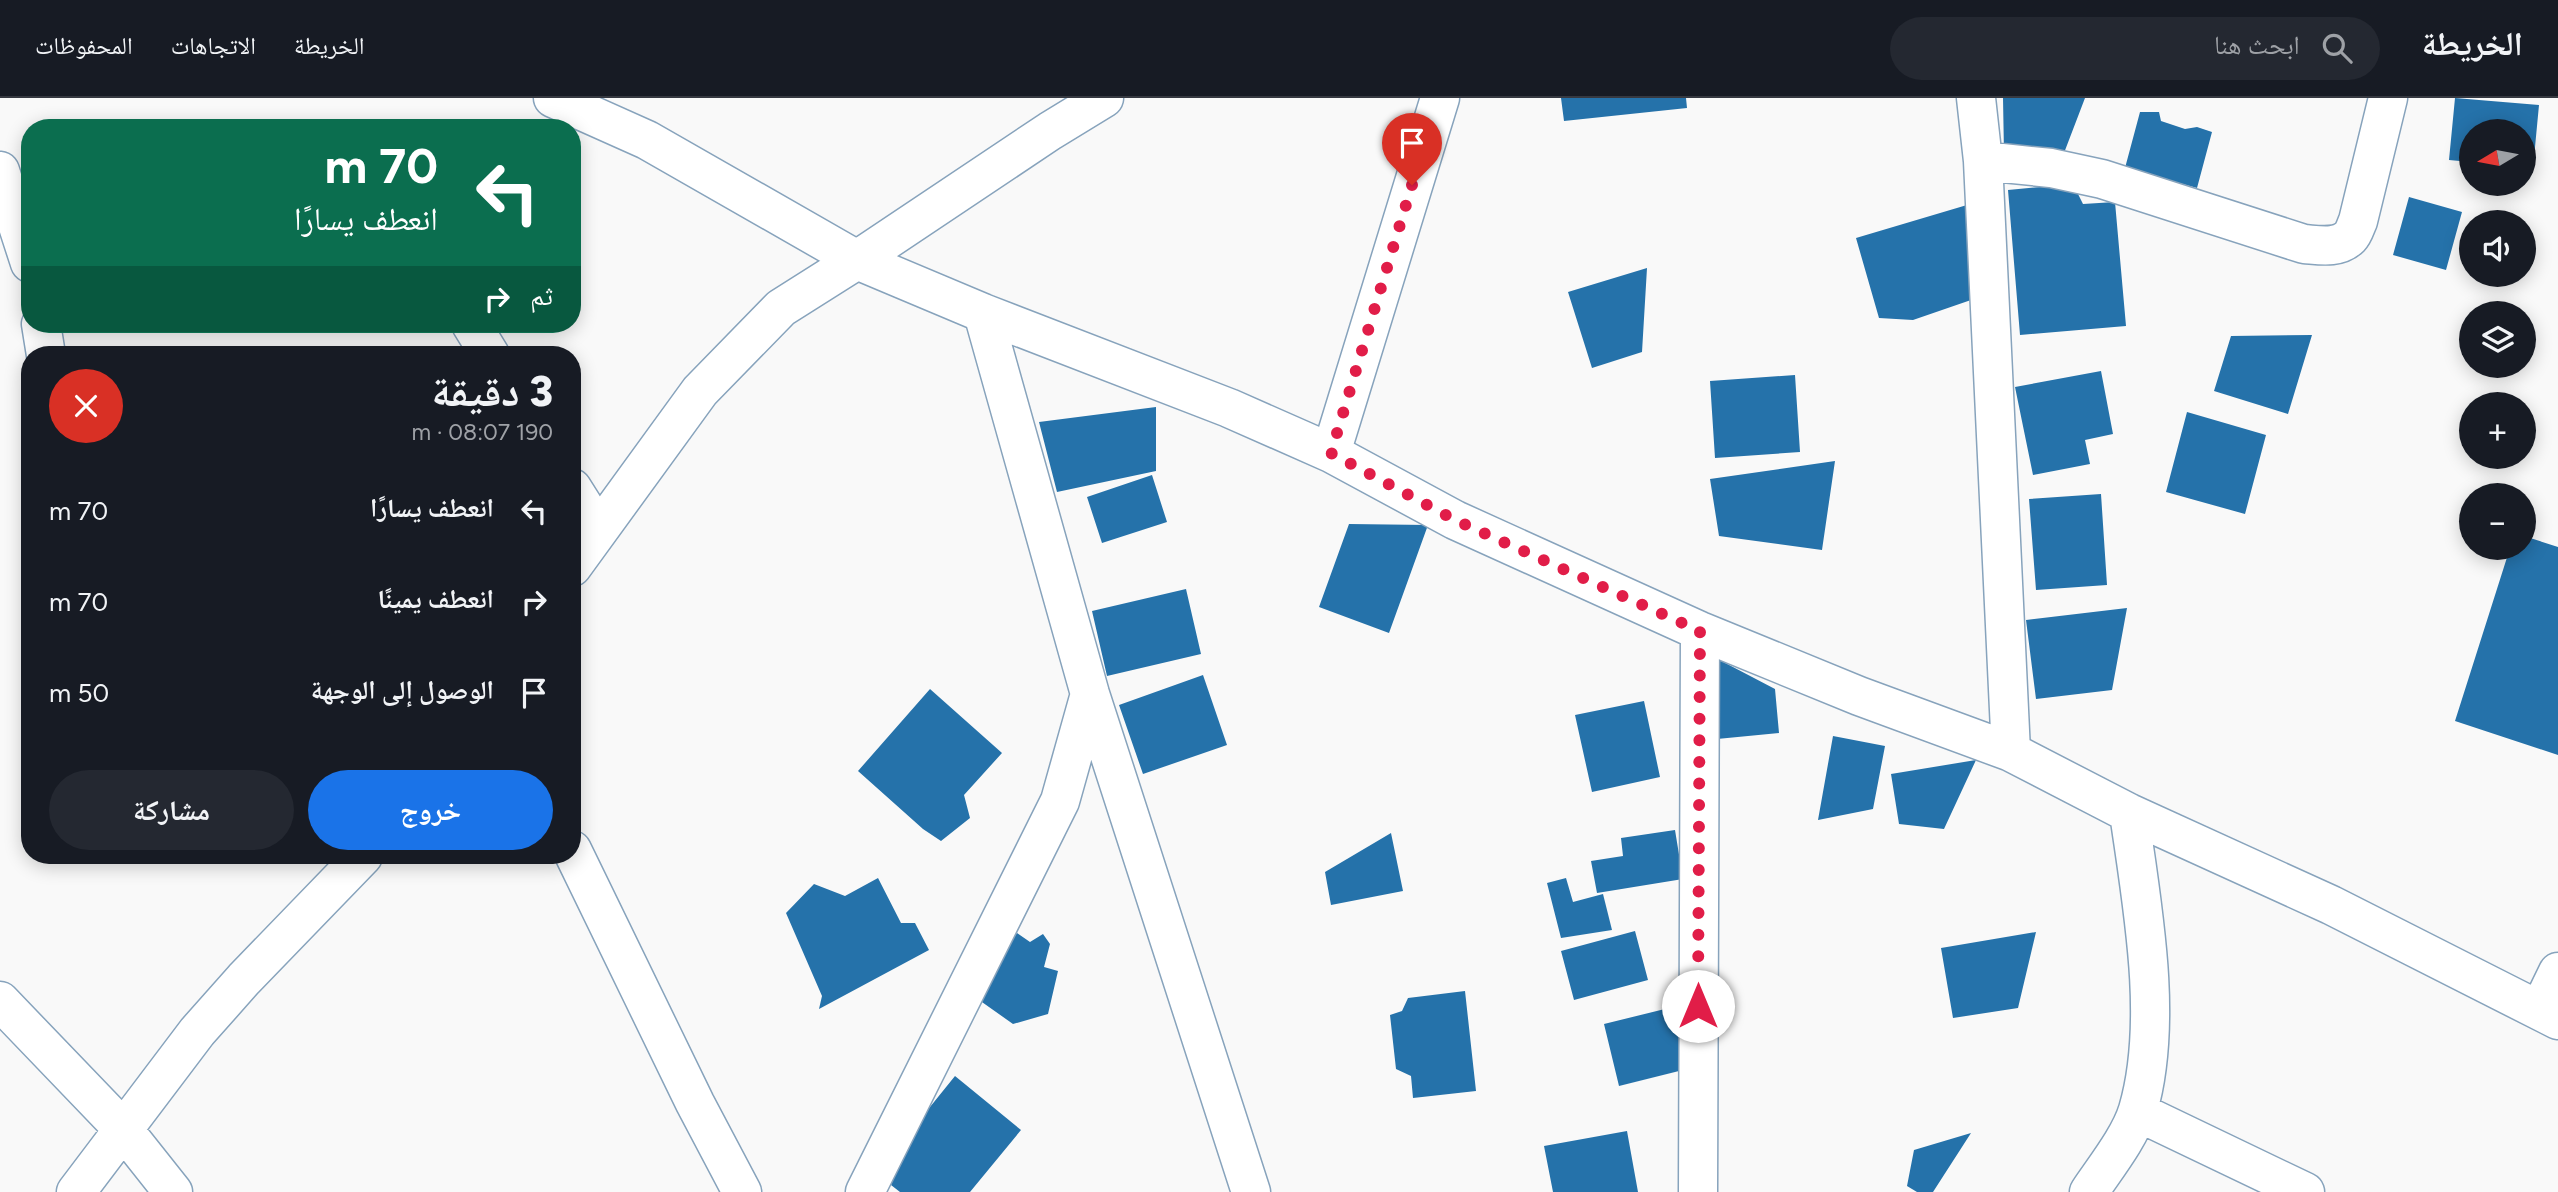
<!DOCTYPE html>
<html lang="ar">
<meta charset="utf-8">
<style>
:root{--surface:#171b24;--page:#242831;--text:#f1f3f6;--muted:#9ea1a6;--line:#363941;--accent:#1a73e8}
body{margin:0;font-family:Figtree,"Noto Naskh Arabic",sans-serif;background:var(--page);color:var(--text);direction:rtl;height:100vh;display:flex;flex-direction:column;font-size:26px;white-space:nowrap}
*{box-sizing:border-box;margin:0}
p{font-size:23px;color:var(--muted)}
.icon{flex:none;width:38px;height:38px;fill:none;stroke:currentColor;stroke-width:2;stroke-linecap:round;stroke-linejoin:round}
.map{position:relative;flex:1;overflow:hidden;direction:ltr}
.side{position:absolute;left:21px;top:248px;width:560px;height:518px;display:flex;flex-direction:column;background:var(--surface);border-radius:28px;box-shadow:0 4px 18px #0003;direction:rtl}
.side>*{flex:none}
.top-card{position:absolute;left:21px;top:21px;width:560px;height:214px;border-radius:28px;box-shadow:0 4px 18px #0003;direction:rtl;background:#0b6e4f;color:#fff;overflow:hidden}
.needle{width:46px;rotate:260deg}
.controls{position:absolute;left:2459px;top:21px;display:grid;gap:14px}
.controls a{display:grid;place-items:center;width:77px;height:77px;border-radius:50%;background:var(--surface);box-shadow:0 4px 18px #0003;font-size:35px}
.pin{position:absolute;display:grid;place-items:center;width:60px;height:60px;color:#fff;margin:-72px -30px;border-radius:50% 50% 50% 0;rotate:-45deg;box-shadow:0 0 7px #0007}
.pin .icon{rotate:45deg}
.me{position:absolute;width:77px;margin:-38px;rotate:0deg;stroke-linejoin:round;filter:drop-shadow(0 0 5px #0008)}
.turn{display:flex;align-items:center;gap:24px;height:147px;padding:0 28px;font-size:32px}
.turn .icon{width:91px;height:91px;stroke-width:2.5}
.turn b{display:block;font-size:49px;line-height:60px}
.then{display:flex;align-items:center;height:66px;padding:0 28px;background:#0003;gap:14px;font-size:26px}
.round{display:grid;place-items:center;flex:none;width:74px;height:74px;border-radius:37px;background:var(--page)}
.summary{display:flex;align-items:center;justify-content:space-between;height:119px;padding:0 28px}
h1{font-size:42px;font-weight:800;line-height:52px}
.action{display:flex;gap:14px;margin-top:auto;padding:14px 28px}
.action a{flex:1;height:80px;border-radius:42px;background:var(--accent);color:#fff;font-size:28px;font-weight:800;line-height:80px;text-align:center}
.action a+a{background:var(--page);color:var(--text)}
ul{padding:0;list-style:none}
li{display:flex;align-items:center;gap:21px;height:91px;padding:0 28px}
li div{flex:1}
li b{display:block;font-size:26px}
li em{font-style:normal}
header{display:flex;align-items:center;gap:42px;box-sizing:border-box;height:98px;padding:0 35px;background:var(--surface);border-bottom:2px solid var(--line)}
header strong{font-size:33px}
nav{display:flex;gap:38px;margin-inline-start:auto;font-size:24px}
.search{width:490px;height:63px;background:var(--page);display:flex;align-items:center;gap:18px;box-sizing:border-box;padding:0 24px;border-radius:38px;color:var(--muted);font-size:26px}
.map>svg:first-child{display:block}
.building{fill:#2572aa}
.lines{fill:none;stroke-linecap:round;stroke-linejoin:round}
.minor-casing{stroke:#87a3bc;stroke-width:41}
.minor{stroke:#fff;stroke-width:38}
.route{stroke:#e11d48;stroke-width:12;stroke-dasharray:0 21.6}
</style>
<header>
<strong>الخريطة</strong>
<div class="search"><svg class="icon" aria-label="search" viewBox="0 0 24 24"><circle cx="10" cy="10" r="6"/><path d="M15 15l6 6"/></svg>ابحث هنا</div>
<nav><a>الخريطة</a><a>الاتجاهات</a><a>المحفوظات</a></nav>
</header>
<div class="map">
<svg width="2558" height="1094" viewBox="0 0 2558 1094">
<rect width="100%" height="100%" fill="#f9f9f9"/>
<path class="building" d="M1561 0H1686L1687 10 1564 23Z
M2003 0H2085L2064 55 2004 56Z
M2455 0 2539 7 2533 70 2524 69V33H2471V64L2449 62Z
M2140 14H2159L2161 23 2185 31 2197 29 2212 34 2197 90 2125 70Z
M2073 86 2083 106 2115 104 2126 228 2020 237 2008 92Z
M2409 99 2462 114 2446 172 2393 157Z
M1967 107 1971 202 1913 222 1879 220 1856 140Z
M1647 170 1642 254 1592 270 1568 194Z
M2312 237 2288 316 2214 293 2231 238Z
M2101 273 2113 336 2085 342 2090 366 2033 377 2015 289Z
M1795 277 1800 354 1715 360 1710 283Z
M1156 309V373L1057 394 1039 324Z
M2187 314 2266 337 2245 416 2166 394Z
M1835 363 1822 452 1719 438 1710 381Z
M1152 377 1167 424 1102 445 1087 399Z
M2101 396 2107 487 2036 492 2029 401Z
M1349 426 1428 427 1389 535 1319 509Z
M2524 438 2558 449V657L2455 623 2510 450H2524Z
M1186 491 1201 556 1107 578 1092 513Z
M2127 510 2112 592 2036 601 2026 522Z
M1710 557 1775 591 1779 635 1717 641Z
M1203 577 1227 647 1143 676 1119 607Z
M930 591 1002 655 964 697 970 720 941 743 923 731 858 673Z
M1644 603 1660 679 1592 694 1575 617Z
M1833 638 1885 648 1873 711 1818 722Z
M1976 662 1944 731 1899 726 1891 676Z
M1675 732 1683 781 1597 795 1591 763 1623 758 1621 740Z
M1391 735 1403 793 1331 807 1325 774Z
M878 780 901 825H915L929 852 819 911 822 898 786 815 814 786 845 798Z
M1566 780 1573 804 1603 796 1612 832 1561 840 1547 785Z
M1635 833 1648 882 1574 902 1561 853Z
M2036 834 2018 910 1953 920 1941 850Z
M1017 835 1030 844 1043 836 1050 846 1044 869 1058 873 1048 916 1013 926 972 897Z
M1465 893 1476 993 1413 1000 1411 978 1396 971 1390 917 1402 913 1408 900Z
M1673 909 1687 971 1619 988 1604 926Z
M955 978 1021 1032 970 1094H900L891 1087 913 1030Z
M1627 1033 1638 1094H1553L1544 1048Z
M1971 1035 1933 1094H1917L1907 1088 1914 1052Z"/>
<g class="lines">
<g class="minor-casing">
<path id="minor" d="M553 0 647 42 857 162 983 215 1229 310 1331 355 1455 422 1700 533 1859 598 2011 654 2129 715 2331 807 2558 922
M1976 0 1983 63 2011 654
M1983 63 2051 70 2102 81 2304 146C2319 147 2338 151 2350 139 2354 135 2356 127 2358 123L2388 0
M0 73 30 165
M983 215 1090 596 1251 1094
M41 226 46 257
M471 226 490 257
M1331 355 1440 0
M572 390 598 431
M572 469 700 293 781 210 857 162 1050 33 1104 0
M572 752 695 1005 742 1094
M0 903 123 1031 173 1094
M2540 911 2558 874
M2138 1014 2305 1094
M76 1094 197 934 244 881 363 758
M865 1094 1060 703 1090 596
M1698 1094 1700 533
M2089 1094C2105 1070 2130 1039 2138 1012 2164 923 2142 806 2129 715"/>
</g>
<use href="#minor" class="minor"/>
</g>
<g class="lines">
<path class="route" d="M1412 87 1331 355 1455 422 1700 533 1698 908"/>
</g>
</svg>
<div class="controls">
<a><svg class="needle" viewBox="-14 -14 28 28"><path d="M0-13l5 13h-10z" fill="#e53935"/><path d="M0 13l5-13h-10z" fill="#9ea1a6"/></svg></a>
<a><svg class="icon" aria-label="sound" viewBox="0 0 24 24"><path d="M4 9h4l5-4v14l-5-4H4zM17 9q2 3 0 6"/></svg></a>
<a><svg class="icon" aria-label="layers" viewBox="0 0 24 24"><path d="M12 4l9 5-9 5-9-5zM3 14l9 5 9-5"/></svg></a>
<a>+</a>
<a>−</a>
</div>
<div class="pin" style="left:1412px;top:87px;background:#d93025"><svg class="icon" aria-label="arrive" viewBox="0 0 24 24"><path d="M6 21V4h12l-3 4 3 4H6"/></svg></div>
<svg class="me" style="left:1698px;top:908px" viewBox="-20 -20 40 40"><circle r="19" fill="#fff"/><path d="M0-13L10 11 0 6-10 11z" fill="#e11d48"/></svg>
<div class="top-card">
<div class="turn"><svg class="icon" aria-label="left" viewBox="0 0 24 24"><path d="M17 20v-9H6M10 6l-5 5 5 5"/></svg><div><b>70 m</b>انعطف يسارًا</div></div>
<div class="then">ثم<svg class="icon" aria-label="right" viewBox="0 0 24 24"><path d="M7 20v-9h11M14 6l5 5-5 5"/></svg></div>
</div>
<section class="side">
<div class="summary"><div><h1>3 دقيقة</h1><p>190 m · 08:07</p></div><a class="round" style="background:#d93025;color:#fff"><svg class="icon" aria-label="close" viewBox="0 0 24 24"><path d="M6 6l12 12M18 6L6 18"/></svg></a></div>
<ul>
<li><svg class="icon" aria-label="left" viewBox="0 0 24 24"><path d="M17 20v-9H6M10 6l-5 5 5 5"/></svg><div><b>انعطف يسارًا</b></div><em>70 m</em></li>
<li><svg class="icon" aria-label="right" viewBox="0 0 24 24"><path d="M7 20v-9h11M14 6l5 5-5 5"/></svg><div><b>انعطف يمينًا</b></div><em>70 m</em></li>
<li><svg class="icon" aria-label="arrive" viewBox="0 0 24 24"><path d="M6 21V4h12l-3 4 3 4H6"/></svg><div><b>الوصول إلى الوجهة</b></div><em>50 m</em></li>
</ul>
<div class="action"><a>خروج</a><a>مشاركة</a></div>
</section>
</div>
